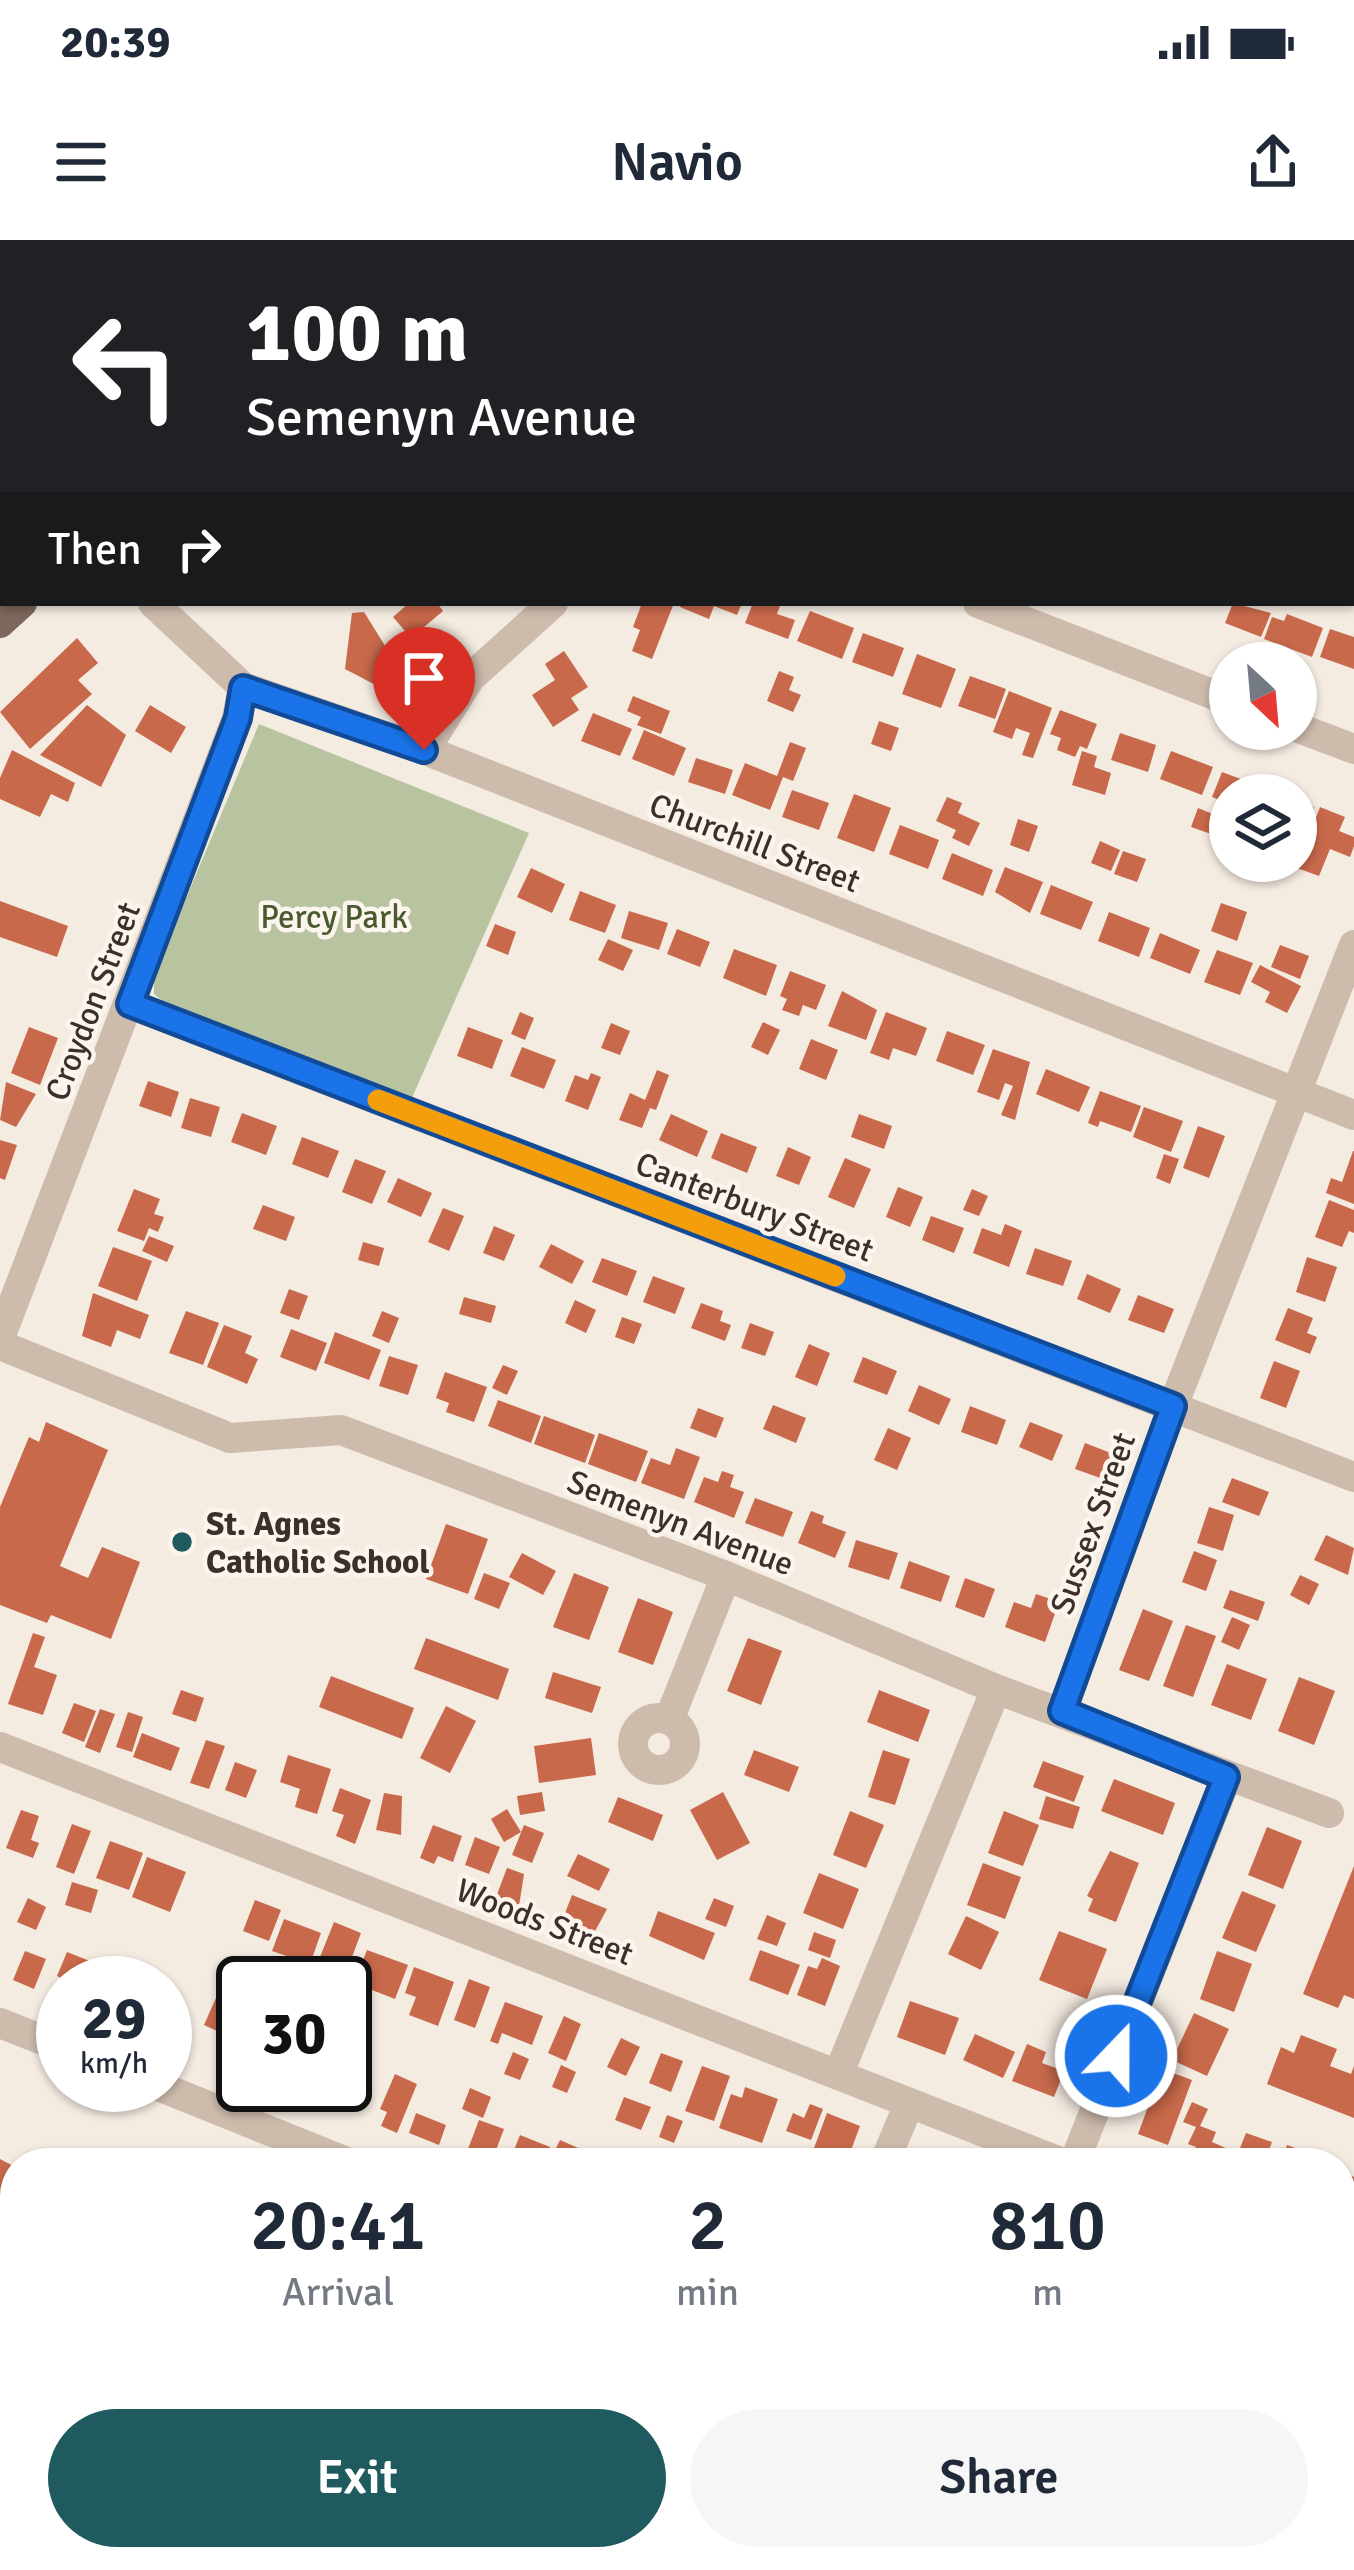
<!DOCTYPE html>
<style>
:root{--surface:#fff;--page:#f6f6f7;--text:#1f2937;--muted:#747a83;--accent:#1f5a5e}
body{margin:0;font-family:Signika,sans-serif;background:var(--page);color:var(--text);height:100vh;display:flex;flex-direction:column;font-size:45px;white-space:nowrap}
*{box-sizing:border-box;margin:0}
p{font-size:39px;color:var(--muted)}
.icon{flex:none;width:66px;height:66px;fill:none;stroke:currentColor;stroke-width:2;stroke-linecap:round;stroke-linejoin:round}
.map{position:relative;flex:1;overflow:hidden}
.sheet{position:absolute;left:0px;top:1908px;width:1356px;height:423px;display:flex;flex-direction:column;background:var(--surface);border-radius:48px 48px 0 0;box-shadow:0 3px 9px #0004}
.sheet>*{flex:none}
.guide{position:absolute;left:0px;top:0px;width:1356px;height:366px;box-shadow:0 3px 9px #0004;background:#202124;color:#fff;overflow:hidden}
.needle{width:78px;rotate:154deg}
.fabs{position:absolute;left:1209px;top:402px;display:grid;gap:24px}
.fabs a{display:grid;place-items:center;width:108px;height:108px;border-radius:50%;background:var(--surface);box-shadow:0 3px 9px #0004;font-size:60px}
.speed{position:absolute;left:36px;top:1716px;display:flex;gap:24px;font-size:60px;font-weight:700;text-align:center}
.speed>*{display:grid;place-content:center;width:156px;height:156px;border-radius:50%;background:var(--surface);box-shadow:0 3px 9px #0004;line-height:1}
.speed small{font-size:30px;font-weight:400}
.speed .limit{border:6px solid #111;border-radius:18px;background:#fff;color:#111}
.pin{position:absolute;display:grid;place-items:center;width:102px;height:102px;color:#fff;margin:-123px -51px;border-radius:50% 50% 50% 0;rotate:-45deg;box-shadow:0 0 12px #0007}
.pin .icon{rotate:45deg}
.me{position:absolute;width:132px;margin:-66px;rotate:22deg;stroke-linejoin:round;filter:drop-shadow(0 0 9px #0008)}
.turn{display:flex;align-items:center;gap:42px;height:252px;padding:0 48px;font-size:54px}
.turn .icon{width:156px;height:156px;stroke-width:2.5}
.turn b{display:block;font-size:84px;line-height:102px}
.then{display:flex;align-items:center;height:114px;padding:0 48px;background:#0003;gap:24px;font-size:45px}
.eta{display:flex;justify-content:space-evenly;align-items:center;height:204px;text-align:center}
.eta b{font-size:72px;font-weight:600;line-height:84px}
.primary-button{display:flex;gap:24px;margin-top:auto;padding:24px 48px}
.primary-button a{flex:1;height:138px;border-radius:72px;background:var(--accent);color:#fff;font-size:48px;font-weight:600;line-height:138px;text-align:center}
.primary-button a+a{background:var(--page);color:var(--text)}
.status{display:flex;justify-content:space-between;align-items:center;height:84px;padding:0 60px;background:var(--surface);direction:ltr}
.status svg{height:33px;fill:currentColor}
header{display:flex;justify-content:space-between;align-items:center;height:156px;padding:0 48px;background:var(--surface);font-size:54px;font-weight:600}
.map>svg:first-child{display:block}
.green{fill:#b8c4a0}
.water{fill:#7fb0b2}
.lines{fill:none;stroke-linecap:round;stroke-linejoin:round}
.stream{stroke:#7fb0b2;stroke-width:6}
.building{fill:#c8694b}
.minor{stroke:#cdbbac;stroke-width:30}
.major{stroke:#7d675c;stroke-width:30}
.route-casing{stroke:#114b97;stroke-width:30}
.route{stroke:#1a73e8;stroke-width:21}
.slow{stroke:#f59e0b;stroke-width:21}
.poi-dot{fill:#1f5a5e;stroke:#fbf5ee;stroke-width:4.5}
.labels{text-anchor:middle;stroke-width:9;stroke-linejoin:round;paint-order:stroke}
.street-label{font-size:33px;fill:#3b302b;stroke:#fbf5ee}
.park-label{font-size:33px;fill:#4a5a2e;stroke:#fbf5ee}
.poi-label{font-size:33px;font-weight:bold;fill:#3b302b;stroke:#fbf5ee;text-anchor:start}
</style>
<div class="status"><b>20:39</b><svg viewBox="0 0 49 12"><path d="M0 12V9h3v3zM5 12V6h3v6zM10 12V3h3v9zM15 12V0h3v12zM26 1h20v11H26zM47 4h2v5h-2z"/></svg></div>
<header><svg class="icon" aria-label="menu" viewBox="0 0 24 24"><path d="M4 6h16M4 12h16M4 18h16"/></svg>Navio<svg class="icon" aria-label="share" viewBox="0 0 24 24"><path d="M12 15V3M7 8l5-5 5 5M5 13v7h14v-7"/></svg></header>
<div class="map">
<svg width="1354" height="2330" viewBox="0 0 1354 2330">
<rect width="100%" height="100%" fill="#f4ebe1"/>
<path class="green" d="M719 0H1275L725 3Z
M259 484 529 593 411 860 177 773 154 754V735Z"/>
<path class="water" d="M0 0H313L3 3 0 266Z"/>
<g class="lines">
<path class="stream" d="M841 0 847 3
M1353 269H1354"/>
</g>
<path class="building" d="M409 363H437L443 371 411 398 393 377Z
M642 363H674L652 419 632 411 640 390 633 387Z
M682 363H742L737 375 714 366 709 379 680 367Z
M753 363H781L777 374 795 380 788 399 745 383Z
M1233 363 1271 373 1261 397 1225 383Z
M810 371 854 388 842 419 797 401Z
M364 372 402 433 387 451 345 429 352 373Z
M1287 374 1323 388 1312 417 1264 399 1272 377 1284 381Z
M1330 389 1354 397V429L1320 417Z
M863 393 904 408 893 437 852 422Z
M77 398 98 423 78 440 92 454 30 509 0 472Z
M564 411 588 447 571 458 579 470 553 487 532 455 555 440 545 424Z
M917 414 956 429 941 468 902 454Z
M779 431 794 437 789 450 801 455 793 472 767 461Z
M970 436 1006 449 995 479 958 466Z
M1009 451 1052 468 1033 518 1022 515 1030 493 1016 488 1012 499 993 492Z
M633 456 670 471 661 494 637 485 641 477 627 471Z
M87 465 126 495 101 547 40 515Z
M150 465 186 487 171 513 135 491Z
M1060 470 1097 484 1087 509 1080 506 1075 517 1057 510 1061 498 1050 494Z
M593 473 632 489 620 516 581 501Z
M879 481 899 488 891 511 871 504Z
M644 490 686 508 674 536 632 519Z
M1120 493 1156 505 1148 532 1111 520Z
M790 502 806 508 793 541 783 537 770 570 732 555 745 523 777 536Z
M12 510 75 543 68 562 51 554 40 577 0 559V538Z
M1082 511 1097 516 1094 527 1111 533 1105 555 1072 545Z
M1171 511 1213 527 1202 555 1160 539Z
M696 518 733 530 725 554 688 542Z
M1222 532 1262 547 1259 555H1230V564L1212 557Z
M792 550 829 563 819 590 782 577Z
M854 554 891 568 874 612 837 598Z
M947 557 962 563 958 573 980 583 969 606 952 598 956 590 936 581Z
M1296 560 1314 567 1301 604 1296 602Z
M1320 567 1345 577 1339 591 1354 597V606L1350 617 1330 609 1319 636 1297 628Z
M1198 568 1218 576 1211 594 1191 587Z
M1018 579 1038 586 1029 612 1010 605Z
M900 585 939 600 928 629 889 614Z
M1100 601 1120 610 1111 631 1091 623Z
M1123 611 1146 619 1137 642 1114 634Z
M952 613 993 630 983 656 942 639Z
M1005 627 1043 642 1030 673 995 652Z
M531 628 565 644 552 673 517 657Z
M1051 645 1093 662 1081 690 1040 674Z
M580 651 616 665 605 693 569 680Z
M0 661 68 686 57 717 0 697Z
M1221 663 1247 672 1237 701 1211 691Z
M629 671 668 683 659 710 621 698Z
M1109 672 1150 688 1139 717 1098 701Z
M495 684 516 692 508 715 486 706Z
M677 689 710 702 700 727 667 714Z
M1160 693 1200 710 1190 734 1150 718Z
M608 699 633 710 623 731 598 720Z
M1280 705 1309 716 1300 739 1271 727Z
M734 709 777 725 766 756 723 738Z
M1217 710 1253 723 1240 755 1204 742Z
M1260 725 1301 746 1287 773 1265 762 1270 752 1251 742Z
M790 731 826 745 816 770 803 765 799 776 782 770 787 759 780 756Z
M842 751 877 770 866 800 828 786Z
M520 772 534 778 525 800 511 794Z
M886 772 927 788 916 816 893 808 889 820 870 813Z
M763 782 780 790 768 815 751 807Z
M611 783 630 791 620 815 601 808Z
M29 787 58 798 40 845 11 833Z
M468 787 503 800 492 829 457 816Z
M947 791 985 805 973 835 936 821Z
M811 799 838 810 826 840 799 829Z
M522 807 556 820 544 849 510 836Z
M993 809 1030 822 1015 880 1001 875 1013 846 1005 843 999 860 977 852Z
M1046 829 1090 847 1079 872 1036 854Z
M657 830 669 835 656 870 650 868 642 888 619 880 630 853 645 860Z
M591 833 601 837 588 870 565 861 575 835 588 840Z
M148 841 179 852 171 877 139 866Z
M6 842 36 854 16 887 0 880Z
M1100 851 1141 866 1131 892 1100 881 1098 887 1088 883Z
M190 858 220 867 211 897 181 888Z
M1144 867 1183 881 1171 912 1133 897Z
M242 873 277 886 266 915 231 902Z
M671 874 708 891 697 917 659 900Z
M859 874 892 886 884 909 851 897Z
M1198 886 1225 896 1209 938 1183 928Z
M721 893 757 907 747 933 711 918Z
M302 897 339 911 328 938 292 924Z
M0 900 17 905 5 940 0 938Z
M788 907 811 917 799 945 776 936Z
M1353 911H1354V964L1326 953 1331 938 1342 942Z
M1164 914 1179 919 1170 944 1156 938Z
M845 918 871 929 854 968 828 957Z
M355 919 386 931 372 964 342 952Z
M398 938 432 953 421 977 387 962Z
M898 947 923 957 910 987 886 977Z
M134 949 160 959 154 974 164 977 158 992 149 988 144 1001 117 991Z
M972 949 988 956 979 976 963 970Z
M1329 960 1354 970V993L1349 991 1342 1007 1315 997Z
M263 965 295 977 286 1001 253 989Z
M443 968 464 976 449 1011 428 1002Z
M931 976 964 988 954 1013 922 1000Z
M1005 984 1022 991 1009 1027 973 1013 982 988 1001 995Z
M494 986 515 995 504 1021 483 1013Z
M149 996 174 1006 167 1022 142 1011Z
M363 1002 384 1008 379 1026 358 1020Z
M551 1004 584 1021 572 1044 539 1027Z
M113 1007 152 1021 137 1061 98 1046Z
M1035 1008 1072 1021 1063 1046 1026 1034Z
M1307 1017 1337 1027 1325 1062 1296 1052Z
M602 1018 637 1031 627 1056 592 1042Z
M1087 1034 1121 1049 1110 1073 1077 1059Z
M653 1036 685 1048 675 1074 643 1062Z
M289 1049 308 1056 299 1080 280 1073Z
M93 1053 149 1075 140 1099 117 1090 111 1107 82 1096Z
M1138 1055 1174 1069 1164 1093 1128 1080Z
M464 1057 496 1066 491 1083 459 1074Z
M575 1060 596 1070 586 1093 565 1083Z
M701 1063 723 1071 720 1081 731 1085 725 1101 691 1088Z
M1288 1068 1313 1078 1307 1093 1317 1097 1310 1114 1275 1100Z
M186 1071 219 1083 203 1125 169 1113Z
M382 1071 399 1078 389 1103 372 1096Z
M622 1077 642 1084 634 1104 615 1097Z
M750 1083 774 1092 765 1116 741 1108Z
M224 1085 252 1096 245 1113 258 1119 247 1144 207 1127Z
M291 1089 327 1103 316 1131 280 1117Z
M335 1092 381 1110 369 1140 324 1123Z
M809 1104 830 1113 817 1146 795 1137Z
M389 1116 418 1125 408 1155 379 1146Z
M863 1117 897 1131 887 1155 853 1142Z
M1274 1121 1300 1131 1286 1168 1260 1158Z
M503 1125 518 1131 507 1155 492 1148Z
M445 1132 487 1147 474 1182 446 1172 449 1163 436 1158Z
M919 1145 951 1159 939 1185 908 1171Z
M498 1160 541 1176 531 1203 488 1186Z
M773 1165 806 1178 796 1203 763 1189Z
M970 1166 1006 1180 997 1205 961 1192Z
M698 1168 724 1178 716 1198 690 1188Z
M544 1176 595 1195 585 1223 534 1204Z
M46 1182 108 1210 60 1326 88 1338 102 1307 140 1322 111 1399 51 1375 47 1383 0 1365V1267L29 1197 39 1202Z
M1030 1182 1063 1195 1052 1221 1019 1207Z
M888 1188 911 1198 897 1230 874 1220Z
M599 1193 648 1211 636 1242 588 1224Z
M1085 1203 1116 1215 1106 1240 1075 1229Z
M676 1208 700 1217 684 1259 641 1243 651 1218 670 1225Z
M722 1231 734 1235 730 1247 744 1252 734 1278 694 1262 704 1237 718 1242Z
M1232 1238 1269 1252 1259 1276 1222 1262Z
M755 1258 793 1272 783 1297 745 1283Z
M1209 1267 1234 1275 1223 1311 1197 1303Z
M811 1271 824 1276 822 1283 846 1292 835 1318 798 1303Z
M446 1284 488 1299 468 1354 426 1339Z
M1326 1295 1354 1308 1348 1335 1314 1320Z
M856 1300 898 1313 889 1340 848 1327Z
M1194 1311 1217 1320 1206 1351 1182 1342Z
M522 1313 556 1331 543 1355 509 1337Z
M909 1321 950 1336 941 1362 900 1348Z
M484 1333 510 1343 499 1369 474 1359Z
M574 1333 609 1347 589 1400 553 1387Z
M1300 1335 1319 1344 1309 1365 1290 1355Z
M965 1338 995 1349 984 1378 955 1367Z
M1230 1350 1265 1362 1258 1381 1223 1368Z
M1036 1354 1059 1362 1045 1402 1005 1387 1014 1362 1031 1368Z
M638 1358 673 1372 653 1425 618 1412Z
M1143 1369 1173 1381 1149 1441 1119 1430Z
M1232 1377 1250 1385 1239 1410 1221 1402Z
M1186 1385 1216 1396 1193 1457 1163 1446Z
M33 1393 45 1397 34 1427 57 1435 43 1475 8 1464Z
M426 1398 509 1429 498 1460 414 1429Z
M748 1398 782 1411 761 1465 727 1451Z
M1227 1424 1267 1439 1251 1480 1211 1465Z
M553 1432 601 1447 592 1473 545 1458Z
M331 1436 414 1468 402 1499 319 1467Z
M1299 1437 1335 1451 1314 1505 1278 1491Z
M181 1450 204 1458 196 1482 172 1474Z
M879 1450 930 1470 918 1502 867 1482Z
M74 1463 96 1471 84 1502 62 1493Z
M446 1466 476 1481 450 1533 420 1518Z
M100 1469 115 1474 100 1513 85 1507Z
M128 1472 143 1477 132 1512 116 1507Z
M142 1493 180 1508 171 1531 133 1517Z
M591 1498 596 1535 539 1543 534 1506Z
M206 1500 225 1506 209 1549 190 1543Z
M754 1510 799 1527 789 1552 744 1535Z
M883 1510 910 1519 895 1565 868 1557Z
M288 1515 331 1529 317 1574 295 1567 300 1549 280 1542Z
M1043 1521 1084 1536 1074 1562 1033 1547Z
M235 1522 257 1530 246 1558 225 1550Z
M1114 1539 1175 1563 1163 1595 1101 1571Z
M340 1548 371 1560 355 1604 336 1596 344 1575 332 1571Z
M542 1552 545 1571 520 1575 517 1556Z
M723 1552 750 1603 717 1620 690 1570Z
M384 1553 402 1556 401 1595 376 1590Z
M1046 1556 1080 1567 1073 1589 1039 1579Z
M618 1557 663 1575 653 1601 608 1582Z
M507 1569 521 1592 504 1602 491 1579Z
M21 1570 39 1576 31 1600 39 1603 33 1618 6 1608Z
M850 1571 884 1585 866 1628 833 1615Z
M1004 1571 1039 1585 1023 1626 988 1613Z
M72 1584 91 1591 74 1634 56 1627Z
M433 1585 462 1596 453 1622 438 1616 434 1624 420 1618Z
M524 1585 544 1593 532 1623 512 1615Z
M1267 1587 1302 1601 1283 1649 1248 1635Z
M475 1597 500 1607 489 1634 465 1625Z
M110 1601 143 1613 129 1650 96 1638Z
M1110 1611 1139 1623 1116 1682 1088 1671 1093 1659 1087 1656Z
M578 1614 610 1629 599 1651 567 1636Z
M147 1617 186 1632 170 1672 132 1657Z
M983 1623 1021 1637 1005 1679 967 1665Z
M1354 1626V1759L1344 1755 1338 1768 1303 1754Z
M507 1628 524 1634 519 1666 496 1657Z
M819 1633 859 1649 843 1689 803 1673Z
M72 1642 98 1650 91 1673 65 1665Z
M1242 1651 1276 1665 1256 1712 1222 1698Z
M572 1655 607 1669 587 1706 557 1694Z
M28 1658 46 1667 36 1690 17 1682Z
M714 1658 734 1666 726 1687 705 1679Z
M255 1660 281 1670 269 1701 243 1691Z
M658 1671 715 1693 704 1720 649 1696Z
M767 1675 786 1683 777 1706 757 1699Z
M966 1676 999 1692 981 1730 948 1714Z
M284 1679 321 1693 310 1724 272 1711Z
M334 1682 361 1693 346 1733 318 1722Z
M1059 1691 1107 1709 1087 1759 1039 1740Z
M814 1692 836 1700 830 1718 808 1710Z
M367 1710 408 1725 395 1759 354 1743Z
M760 1710 800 1725 788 1755 749 1740Z
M25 1711 46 1719 34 1749 13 1740Z
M1217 1711 1252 1724 1234 1772 1200 1759Z
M67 1712 100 1725 93 1743H71L57 1736Z
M822 1718 840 1726 825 1766 797 1755 808 1726 817 1729Z
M414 1727 454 1742 438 1786 409 1775 416 1757 405 1753Z
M227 1733 243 1740V1764L228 1796 204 1785Z
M469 1739 490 1747 475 1788 454 1780Z
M910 1761 959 1778 945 1815 897 1797Z
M505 1762 543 1776 532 1805 502 1793 498 1804 490 1801Z
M1194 1773 1229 1789 1207 1836 1172 1820Z
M564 1776 581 1784 566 1821 548 1813Z
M975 1794 1015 1812 1003 1838 963 1820Z
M1301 1795 1337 1809 1330 1826 1351 1834 1354 1826V1878L1267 1844 1281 1807 1294 1813Z
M621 1798 640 1807 626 1836 607 1827Z
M1027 1804 1046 1812 1042 1823 1064 1831 1054 1857 1012 1841Z
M513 1812 529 1819 520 1840 504 1834Z
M661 1813 683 1821 671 1852 649 1843Z
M561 1825 576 1832 567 1853 552 1847Z
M702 1826 730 1836 714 1881 685 1871Z
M1162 1829 1192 1840 1168 1905 1138 1894Z
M345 1830 353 1833 340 1865 324 1858 329 1845H345Z
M395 1834 417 1844 397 1893 381 1886 387 1872 380 1869Z
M745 1847 778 1859 762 1903 719 1888 731 1854 742 1858Z
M470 1848 491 1857 483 1878 462 1869Z
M624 1857 651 1867 641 1890 615 1880Z
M1192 1862 1208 1869 1200 1886 1216 1892 1212 1902 1228 1909 1222 1923H1189L1196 1907 1188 1904 1196 1887 1183 1882Z
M810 1864 823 1869 811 1900 786 1891 793 1873 804 1878Z
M416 1873 446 1885 439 1905 409 1893Z
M827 1873 860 1886 847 1921 814 1908Z
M667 1875 683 1881 674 1903 659 1897Z
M479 1880 504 1889 491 1923 465 1917Z
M1246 1893 1272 1902 1264 1923H1234Z
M520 1895 550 1907 544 1923H519L521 1919 512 1915Z
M560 1900 585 1911 579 1923H549Z
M1287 1905 1312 1914 1308 1923H1281Z
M0 1919 15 1927V2064L0 2059Z
M1350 1935 1354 1937V1982L1341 1977Z
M1344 2073 1354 2077 1352 2108 1341 2103Z
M1341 2194 1354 2199 1347 2238 1341 2235Z
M557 2316H573L598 2326 552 2330Z
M883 2316H909L915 2318 912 2330H879Z
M964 2316H989L999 2320 996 2330H959Z
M1170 2316H1204L1198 2330H1165Z"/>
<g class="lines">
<path class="minor" d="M153 363 243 447 425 510 1354 875
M978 363 1230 461
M1296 487 1354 509
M425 510 470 438 553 363
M130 764 1354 1237
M0 1098 237 478 243 447
M0 1105 230 1198 341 1190 726 1336 996 1449 1329 1573
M1062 1471 1173 1166 1354 705
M633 1504a26 26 0 1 1 52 0a26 26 0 1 1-52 0Z
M669 1480 726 1336
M0 1507 1063 1923
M0 1783 63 1808
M838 1835 996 1449
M156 1845 349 1923
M884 1923 909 1864
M1074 1923 1227 1537
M1341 2031 1354 2037
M1341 2303 1354 2308
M312 2330 318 2316
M641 2330 647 2316
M1038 2330 1043 2316"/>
<path class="major" d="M408 3 411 0
M0 383 22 363"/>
</g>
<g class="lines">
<g class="route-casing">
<path id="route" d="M424 510 243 448 238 478 130 764 1173 1166 1062 1471 1226 1537 1116 1816"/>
</g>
<use href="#route" class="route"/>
<path class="slow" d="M378 860 835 1036"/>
</g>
<circle class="poi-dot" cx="182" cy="1302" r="12"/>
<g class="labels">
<g class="street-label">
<text transform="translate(755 602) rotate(21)" y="12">Churchill Street</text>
<text transform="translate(92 761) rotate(-69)" y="12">Croydon Street</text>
<text transform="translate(755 966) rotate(21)" y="12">Canterbury Street</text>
<text transform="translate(681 1282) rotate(21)" y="12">Semenyn Avenue</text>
<text transform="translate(1092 1283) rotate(-70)" y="12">Sussex Street</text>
<text transform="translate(545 1681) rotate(21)" y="12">Woods Street</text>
</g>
<g class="park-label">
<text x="334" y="688">Percy Park</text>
</g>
<g class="poi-label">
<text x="206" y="1295">St. Agnes<tspan x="206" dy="38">Catholic School</tspan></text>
</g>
</g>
</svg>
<div class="fabs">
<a><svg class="needle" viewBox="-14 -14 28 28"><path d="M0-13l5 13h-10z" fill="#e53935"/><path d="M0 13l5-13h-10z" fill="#747a83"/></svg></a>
<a><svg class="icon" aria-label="layers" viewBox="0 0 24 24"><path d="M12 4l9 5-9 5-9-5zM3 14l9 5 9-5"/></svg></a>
</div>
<div class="speed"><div>29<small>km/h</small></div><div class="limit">30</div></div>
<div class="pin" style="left:424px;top:510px;background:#d93025"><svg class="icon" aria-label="arrive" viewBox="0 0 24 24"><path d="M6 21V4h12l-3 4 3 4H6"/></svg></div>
<svg class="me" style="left:1116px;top:1816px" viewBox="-20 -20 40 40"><circle r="17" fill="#1a73e8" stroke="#fff" stroke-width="3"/><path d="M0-11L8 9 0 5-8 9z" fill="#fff"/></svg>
<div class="guide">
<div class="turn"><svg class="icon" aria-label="left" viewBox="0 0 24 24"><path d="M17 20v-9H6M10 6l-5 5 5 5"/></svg><div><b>100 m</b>Semenyn Avenue</div></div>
<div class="then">Then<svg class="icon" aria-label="right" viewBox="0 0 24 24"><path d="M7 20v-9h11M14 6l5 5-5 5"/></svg></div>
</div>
<section class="sheet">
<div class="eta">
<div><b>20:41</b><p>Arrival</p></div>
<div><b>2</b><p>min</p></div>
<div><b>810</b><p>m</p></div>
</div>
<div class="primary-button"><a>Exit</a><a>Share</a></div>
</section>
</div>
